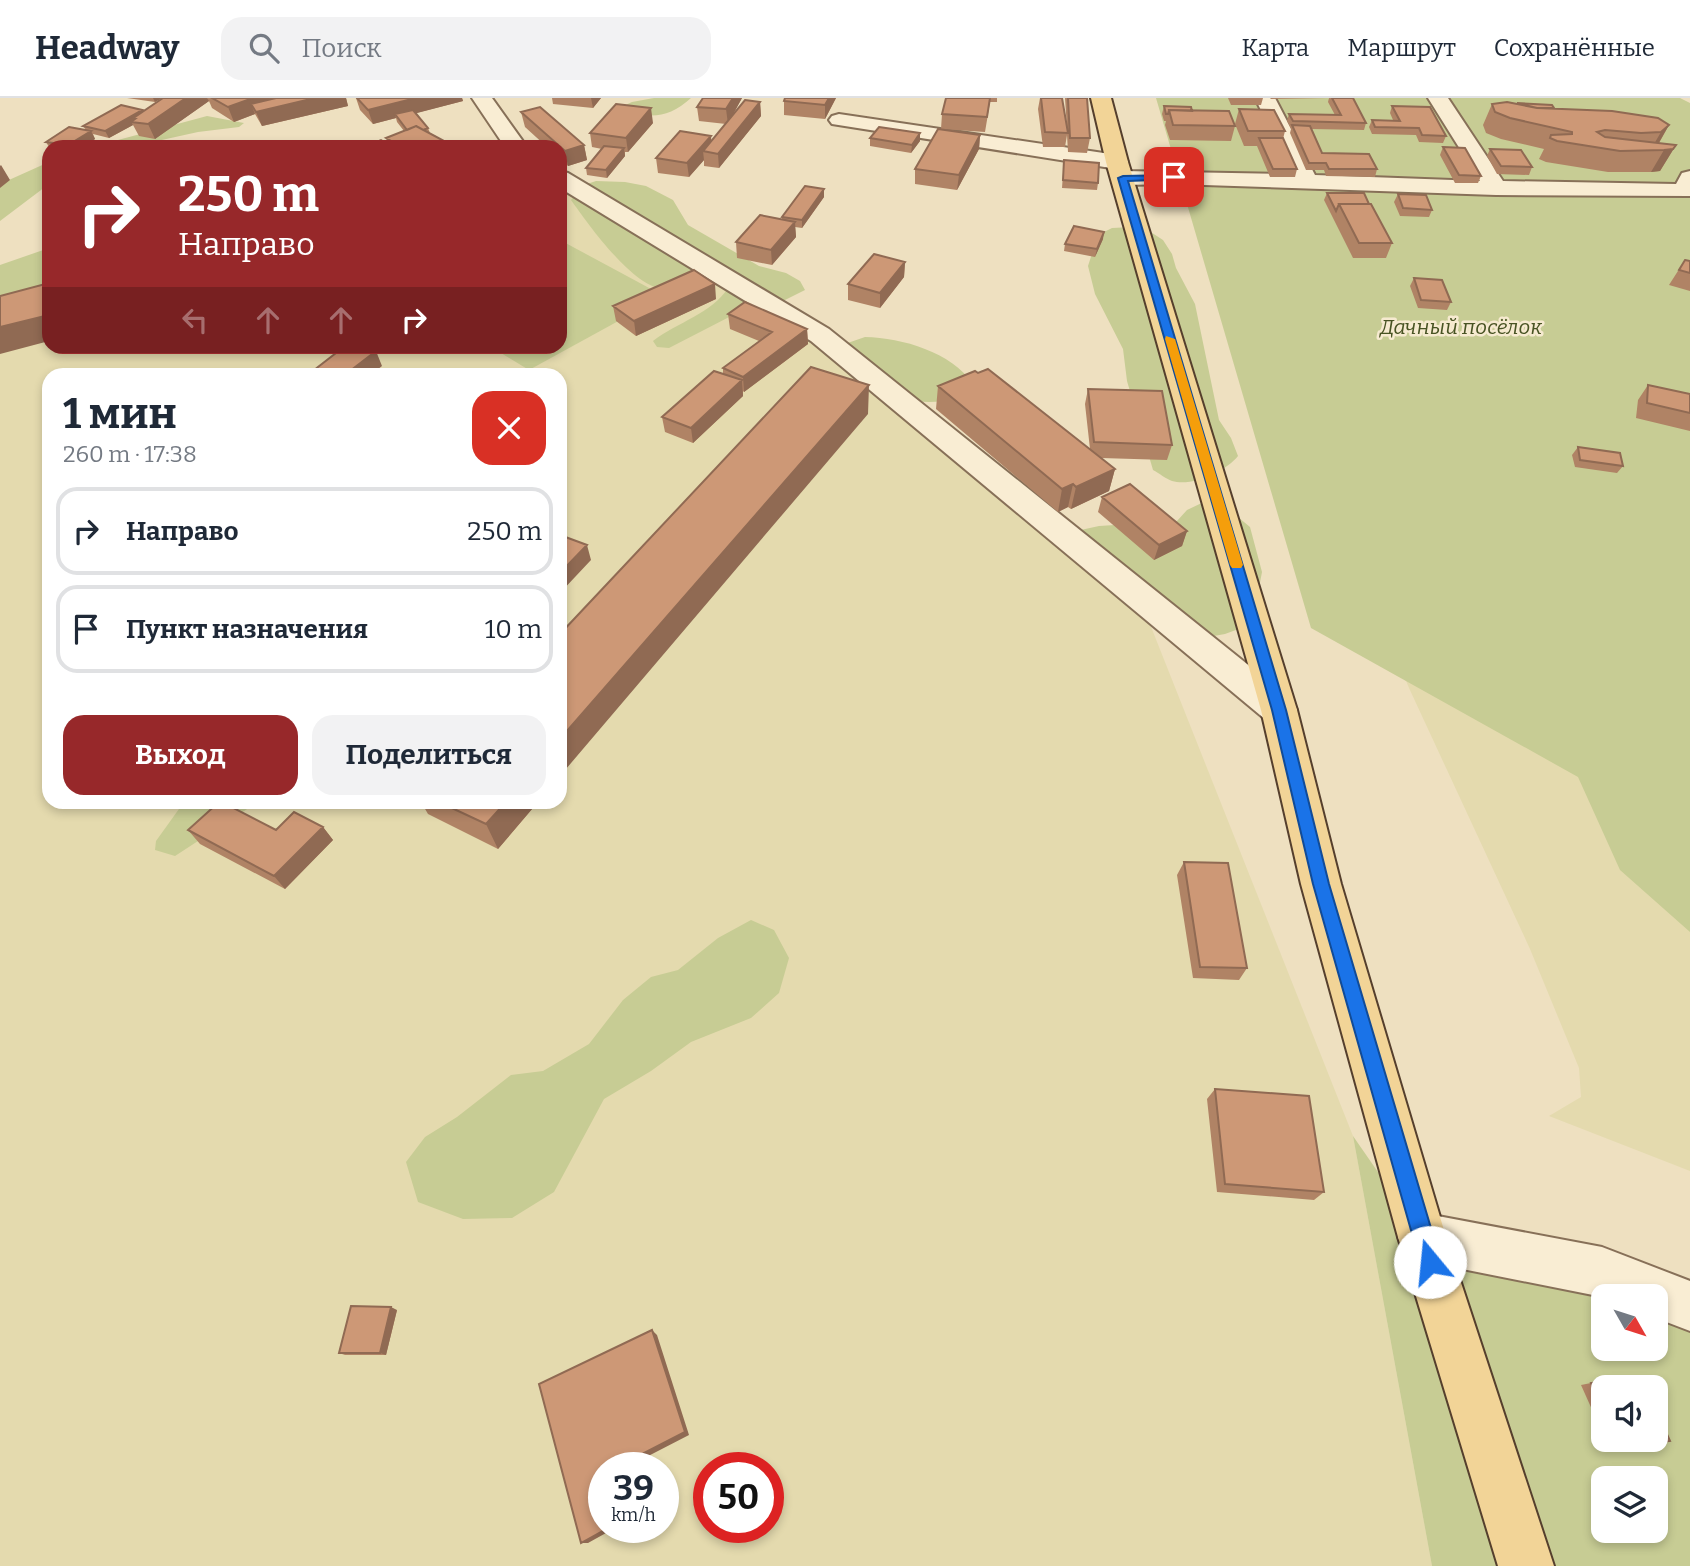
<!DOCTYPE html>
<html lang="ru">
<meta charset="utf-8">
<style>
:root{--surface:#fff;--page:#f2f2f3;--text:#1f2937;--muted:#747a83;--line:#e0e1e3;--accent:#97282a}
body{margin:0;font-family:Bitter,serif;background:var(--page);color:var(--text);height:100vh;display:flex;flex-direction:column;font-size:26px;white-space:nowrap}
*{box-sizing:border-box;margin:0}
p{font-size:23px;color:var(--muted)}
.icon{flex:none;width:38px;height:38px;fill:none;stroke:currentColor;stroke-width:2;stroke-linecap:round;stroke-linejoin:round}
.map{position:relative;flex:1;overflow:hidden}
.panel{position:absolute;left:42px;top:270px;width:525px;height:441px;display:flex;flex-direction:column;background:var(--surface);border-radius:21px;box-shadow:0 4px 10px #0003}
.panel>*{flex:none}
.top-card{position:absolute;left:42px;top:42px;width:525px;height:214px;border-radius:21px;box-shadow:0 4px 10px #0003;background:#97282a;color:#fff;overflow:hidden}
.needle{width:46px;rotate:129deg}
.controls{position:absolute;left:1591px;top:1186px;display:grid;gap:14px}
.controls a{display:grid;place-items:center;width:77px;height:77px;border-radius:14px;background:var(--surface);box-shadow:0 4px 10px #0003;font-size:35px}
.speed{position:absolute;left:588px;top:1354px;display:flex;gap:14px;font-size:35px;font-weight:700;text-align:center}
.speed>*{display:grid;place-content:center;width:91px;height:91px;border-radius:50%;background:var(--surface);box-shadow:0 4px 10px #0003;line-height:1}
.speed small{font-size:18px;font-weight:400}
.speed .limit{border:10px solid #d22;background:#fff;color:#111}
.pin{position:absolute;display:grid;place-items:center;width:60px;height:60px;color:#fff;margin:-30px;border-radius:14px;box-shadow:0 4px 10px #0006}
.me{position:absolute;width:77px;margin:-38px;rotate:343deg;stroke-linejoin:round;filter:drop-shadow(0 0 5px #0008)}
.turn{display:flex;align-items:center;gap:24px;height:147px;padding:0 21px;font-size:32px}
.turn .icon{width:91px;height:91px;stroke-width:2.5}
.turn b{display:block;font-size:49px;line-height:60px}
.lanes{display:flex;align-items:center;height:66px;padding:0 21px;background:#0003;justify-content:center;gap:35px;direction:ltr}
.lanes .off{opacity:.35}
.round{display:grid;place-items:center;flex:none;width:74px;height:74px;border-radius:21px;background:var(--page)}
.head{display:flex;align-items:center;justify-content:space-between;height:119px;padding:0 21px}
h1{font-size:42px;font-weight:700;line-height:52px}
.primary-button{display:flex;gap:14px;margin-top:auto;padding:14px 21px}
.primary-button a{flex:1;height:80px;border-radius:21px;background:var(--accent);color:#fff;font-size:28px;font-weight:700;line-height:80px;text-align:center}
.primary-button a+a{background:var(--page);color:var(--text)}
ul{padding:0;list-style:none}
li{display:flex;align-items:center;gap:21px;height:88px;margin:0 14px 10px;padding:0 7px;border:4px solid var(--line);border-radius:21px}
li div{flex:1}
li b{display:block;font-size:26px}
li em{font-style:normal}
header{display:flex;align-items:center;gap:42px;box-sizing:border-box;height:98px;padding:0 35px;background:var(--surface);border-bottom:2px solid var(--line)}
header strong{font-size:33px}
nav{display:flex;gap:38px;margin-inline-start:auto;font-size:24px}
.search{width:490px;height:63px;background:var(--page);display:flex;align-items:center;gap:18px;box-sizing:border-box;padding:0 24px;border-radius:21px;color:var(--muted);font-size:26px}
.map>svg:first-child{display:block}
.farmland{fill:#e4daae;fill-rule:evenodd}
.green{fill:#c7cc94;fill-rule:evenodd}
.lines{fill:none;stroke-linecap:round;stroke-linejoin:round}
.minor-casing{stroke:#877058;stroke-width:4}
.major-casing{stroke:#553f2d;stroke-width:4}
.minor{fill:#f9edd3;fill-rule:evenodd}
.major{fill:#f2d497;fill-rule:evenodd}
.wall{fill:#b08365}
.shaded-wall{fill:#906a53}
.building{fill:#cd9876;stroke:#906a53;stroke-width:2}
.route{fill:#1a73e8;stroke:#114b97;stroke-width:2}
.slow{fill:#f59e0b}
.labels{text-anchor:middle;stroke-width:5;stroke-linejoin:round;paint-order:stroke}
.far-park-label{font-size:21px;font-style:italic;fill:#485323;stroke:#f6ead0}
</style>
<header>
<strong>Headway</strong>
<div class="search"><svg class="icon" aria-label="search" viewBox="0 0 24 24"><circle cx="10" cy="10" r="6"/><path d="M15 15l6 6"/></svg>Поиск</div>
<nav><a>Карта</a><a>Маршрут</a><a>Сохранённые</a></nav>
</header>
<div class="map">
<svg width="1690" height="1468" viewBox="0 0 1690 1468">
<rect width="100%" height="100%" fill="#eee0c0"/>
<path class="farmland" d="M560 85 959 333 1140 501 1353 1038 1432 1468H0V210L49 197V248H560ZM49 276H560V704H49ZM604 1370H663V1430H604ZM709 1370H768V1430H709Z
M1366 485 1690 712V1073L1549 1018 1581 999 1579 970 1530 851 1409 590Z"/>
<path class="green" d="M654 0H691C667 22 647 21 619 10L632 4Z
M1156 0H1680L1690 5V834L1620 772 1578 679 1311 530Z
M207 18 244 25 239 29 198 34 130 49H92Z
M49 64V86L0 123V86Z
M596 83 625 84 646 88 673 102 688 127 759 168 786 175 800 183 805 192 781 204 735 216 669 250 657 249 653 243C678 224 711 216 729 189 708 173 688 190 665 191 634 191 588 126 571 102L584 87Z
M1132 129 1146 131 1163 142 1172 156 1176 170 1195 206 1219 322 1231 340 1238 358C1226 373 1193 389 1172 383 1166 381 1159 375 1153 372L1127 283 1123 251 1095 196 1088 168 1098 137 1112 130Z
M560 142 664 198 529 272 491 249 560 248Z
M49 150V205L0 218V167Z
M865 239C903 240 951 254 973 286 968 290 961 296 955 299 916 316 860 287 834 259L839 248Z
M1208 402 1221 405 1250 429 1262 474 1252 526 1225 536 1197 541 1067 435 1099 428 1177 423 1187 412Z
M184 704H258L175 758 155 752 156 743Z
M751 822 774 832 789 860 779 895 751 920 691 944 651 973 604 1001 554 1094 512 1120 463 1121 418 1104 406 1064 425 1039 457 1019 511 977 543 973 589 946 623 902 651 879 678 872 718 840Z
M1353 1038 1423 1139 1602 1174 1690 1208V1468H1432ZM1603 1199H1656V1251H1603ZM1603 1290H1656V1342H1603ZM1603 1381H1656V1433H1603Z"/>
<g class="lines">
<g class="minor-casing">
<path id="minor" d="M472 0H492L527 49H505Z
M1255 0H1275L1315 77 1480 83 1428 0H1448L1503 83 1676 86 1682 75 1690 73V98L1496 97 1174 86 1123 87 1115 85 1112 80 1115 75 1123 73 1292 76Z
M839 16 1117 57 1125 59 1128 64 1125 69 1117 71 832 26 829 22 832 18Z
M560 73 568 75 829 231 1292 602 1297 612 1292 622 1279 626 1266 622 811 243 560 90Z
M1422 1115 1602 1149 1690 1183V1233L1656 1220V1199H1603L1422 1163 1405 1156 1398 1139 1405 1122Z"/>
</g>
<g class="major-casing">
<path id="major" d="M1091 0H1111L1128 64 1297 612 1341 786 1446 1139 1554 1468H1498L1398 1139 1301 786 1261 612 1106 64Z"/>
</g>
<use href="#minor" class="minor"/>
<use href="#major" class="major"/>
</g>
<path class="wall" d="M127 0H162L155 4Z
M163 0H346L348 8 262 28 255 16 234 24 212 10 209 3 155 41 139 38 133 27 109 40 93 36 95 41 82 49H49L46 44 86 32 83 28 143 14Z
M356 0H462L463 3 416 15 428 30 430 35 448 45 449 49H364L388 46 386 40 404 33 397 24 396 20 373 26 360 12Z
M552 0H601L593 10 553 6Z
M742 0 732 17 760 4 761 18 719 70 704 68V62L689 79 658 75 656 60 711 38V43L726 26 699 23 697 9Z
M836 0 825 21 784 17V3Z
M946 0H997V4H990L985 34 941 31 942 16Z
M1040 0H1062L1067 30 1065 0H1087L1090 40 1087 55 1068 54 1067 37 1065 49H1043L1038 11Z
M1228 0H1263L1261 7H1231Z
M1270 0H1353L1366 25 1364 32 1312 31 1322 55 1377 71 1375 79 1326 78 1324 72H1306L1290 35 1291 31 1287 23 1289 16 1335 17 1328 4 1329 0 1271 1Z
M1492 6 1554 10 1669 27 1659 45 1676 47 1660 73 1651 74H1608L1546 64 1539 61 1544 51 1501 41 1486 35 1483 27Z
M1164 8 1192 13 1235 28 1231 43 1170 42 1165 27 1166 23H1164L1162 16Z
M1392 8 1446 38 1443 45 1419 44 1416 37 1372 36 1369 29 1372 22H1393L1390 15Z
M1239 11 1285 33 1283 41 1297 71 1295 79H1270L1257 48H1244L1235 26Z
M521 14 584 47 587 62 568 68 560 60V49H547L525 29Z
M653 25 628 54H625V58L607 80 587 77 586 70 602 51 592 49 590 35Z
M920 35V43L911 55 870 48V40Z
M980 37 979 51 957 92 915 86V71Z
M1443 49 1481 78 1478 85H1455L1440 57Z
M1490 51 1532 69 1529 77 1497 76 1487 58Z
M1064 62 1098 85 1097 92 1062 90Z
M824 91V99L802 130 795 129 796 139 772 167 737 160 736 144 782 122V119Z
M1327 95 1392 145 1386 160H1353L1324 102Z
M1398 96 1432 112 1429 119 1400 118 1394 104Z
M1103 141 1095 159 1064 153 1065 146Z
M1685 162 1690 163V193L1669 187Z
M905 164 904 179 880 210 848 202V186Z
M1414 180 1451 204 1447 212 1418 210 1410 188Z
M716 201 636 238 616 223 613 208Z
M728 216 807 231 808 246 744 294 743 293V298L693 345 665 334 662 319 723 276V270L759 243 730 231Z
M1648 287 1690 296V333L1636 320 1638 302Z
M938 288 1090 351 1085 306 1088 291 1172 347 1167 362 1101 360 1115 371 1109 393 1071 411 1068 409 1058 414 936 311Z
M1578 349 1623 368 1617 375 1575 369 1572 357Z
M1102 399 1187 433 1182 448 1154 462 1098 414Z
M421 704H538L498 751 428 716Z
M323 729 333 742 285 791 200 746 188 732H276Z
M1184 764 1247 870 1239 882 1193 880 1177 777Z
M1215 991 1324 1094 1314 1102 1217 1094 1207 1001Z
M397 1212 386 1257H345L339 1255Z
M1591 1285 1603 1290V1336L1581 1287Z
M1606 1342H1656L1610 1350Z"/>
<path class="shaded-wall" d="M153 0H162L155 4Z
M186 0H207L209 3 155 41 148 26Z
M253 0H346L348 8 262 28 256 14 251 6 255 16 234 24 228 9Z
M416 0H462L463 3 398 20 395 16 396 20 373 26 368 12Z
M591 0H601L593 10Z
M733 0H742L728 26 726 11Z
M829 0H836L825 21V7Z
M760 4 761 18 719 70 718 56Z
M651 10 653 25 628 54 626 40Z
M142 12 146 19 132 21 134 24H131L133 27 109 40 105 33Z
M1669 27 1657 48 1650 53 1661 34Z
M91 33 95 41 82 49H69L68 47Z
M920 35V43L911 55 912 47Z
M980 37 979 51 957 92 959 77Z
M711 38 712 52 703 53 704 62 689 79 687 65Z
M448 45 449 49H438Z
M584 47 587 62 568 68 565 53Z
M1676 47 1660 73 1651 74 1664 52Z
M624 50 625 58 607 80 606 72Z
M1 67 10 82 0 90V68Z
M824 91V99L802 130V122Z
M795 124 796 139 772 167 771 152Z
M1104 134 1103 141 1095 159 1097 151Z
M905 164 904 179 880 210V195Z
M715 186 716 201 636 238 634 223Z
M49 217V243L0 256V229Z
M807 231 808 246 744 294 743 279Z
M376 253 382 268 372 276H346Z
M742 282 743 298 693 345 691 330Z
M869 287 868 316 560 678V641Z
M1115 371 1109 393 1071 411 1076 389Z
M1073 386 1068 409 1058 414 1062 391Z
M1187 433 1182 448 1154 462 1159 447Z
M587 447 591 462 560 495V475Z
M506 704H538L498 751 486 726Z
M323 729 333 742 285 791 274 778Z
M391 1209 397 1212 386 1257 380 1255Z
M652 1232 657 1237 689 1337 625 1370H615Z
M608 1430H615L588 1445H581Z"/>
<path class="building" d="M163 0H186L148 26 131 24 135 21H132Z
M212 0H253L228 9Z
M276 0H315L256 14 251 6Z
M357 0H416L368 12Z
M703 0H733L726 11 697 9Z
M785 0H829L825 7 784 3Z
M946 0H990L987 19 942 16Z
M1041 0H1062L1068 35 1045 34Z
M1068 0H1087L1090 40H1070Z
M1332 0H1353L1366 25 1293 23 1289 16 1341 17Z
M745 2 760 4 718 56 703 53Z
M1507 4 1537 10 1612 13 1658 20 1669 27 1661 34 1641 35 1605 32 1597 34 1605 39 1676 47 1673 51 1664 52 1620 53 1557 43 1550 40 1551 37 1572 36V34L1510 20 1495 14 1492 6Z
M1517 5 1552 7 1554 10H1537Z
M616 6 651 10 626 40 590 35Z
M121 7 142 12 105 33 83 28Z
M1164 8 1191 9 1192 13 1169 12 1168 16H1166Z
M1392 8 1430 9 1446 38 1422 37 1419 30 1375 29 1372 22 1400 23Z
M540 9 584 47 565 53 521 14Z
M1239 11 1274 12 1285 33H1248Z
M413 12 428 30 423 32 416 28 407 32 395 16Z
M1169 12 1229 13 1235 28 1173 27Z
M1292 27 1310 28 1322 55 1369 56 1377 71H1329L1326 65H1309Z
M416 28 448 45 438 49H402L386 40Z
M69 29 91 33 68 47 46 44Z
M879 29 920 35 912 47 870 40Z
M938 31 980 37 959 77 915 71Z
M680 33 711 38 687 65 656 60Z
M1259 40H1283L1297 71H1273Z
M381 42 393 49H364Z
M604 48 624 50 606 72 586 70Z
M1443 49 1465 50 1481 78 1459 77Z
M1490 51 1521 52 1532 69 1501 68Z
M1064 62 1099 65 1098 85 1063 82Z
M805 88 824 91 802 122 782 119Z
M1327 95H1364L1369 106H1339L1336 113Z
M1398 96 1426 97 1432 112 1403 110Z
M1339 106H1371L1392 145H1359Z
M760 117 795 124 771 152 736 144Z
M1074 128 1104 134 1097 151 1065 146Z
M874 156 905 164 880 195 848 186Z
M1685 162 1690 163V175L1679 172Z
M694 172 715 186 634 223 613 208Z
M1414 180 1442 182 1451 204 1421 202Z
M49 185V217L0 229V198Z
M745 204 807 231 743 279 723 270 772 234 728 216Z
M345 248H362L376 253 346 276H309Z
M811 269 869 287 560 641V536Z
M988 271 1115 371 1076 389 1073 386 1062 391 938 288 975 273 978 275Z
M714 273 742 282 691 330 662 319Z
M1648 287 1690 296V315L1647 305Z
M1088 291 1162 293 1172 347 1094 344Z
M1578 349 1620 355 1623 368 1580 362Z
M1130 386 1187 433 1159 447 1102 399Z
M560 437 587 447 560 475Z
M219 704H222L276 732 294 714 323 729 274 778 188 732Z
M439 704H506L486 726Z
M1184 764 1228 765 1247 870 1200 869Z
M1215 991 1309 998 1324 1094 1225 1086Z
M351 1208 391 1209 380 1255H339Z
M652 1232 685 1334 615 1370H604V1430H608L581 1445 539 1286Z
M1640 1279 1645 1290H1603V1312L1591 1285Z
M1656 1312 1670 1343 1620 1349 1617 1342H1656Z"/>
<path class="route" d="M1174 77H1178V81L1128 83 1286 612 1329 786 1441 1164 1438 1171 1430 1174 1423 1171 1420 1164 1313 786 1272 612 1118 80 1123 78Z"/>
<path class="slow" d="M1166 238 1175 241 1243 467 1241 470H1232L1230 467 1165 241Z"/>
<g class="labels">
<g class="far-park-label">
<text x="1461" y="236">Дачный посёлок</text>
</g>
</g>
</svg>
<div class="controls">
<a><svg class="needle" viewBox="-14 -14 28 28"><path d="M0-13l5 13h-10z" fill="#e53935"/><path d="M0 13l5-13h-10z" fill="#747a83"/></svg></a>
<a><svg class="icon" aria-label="sound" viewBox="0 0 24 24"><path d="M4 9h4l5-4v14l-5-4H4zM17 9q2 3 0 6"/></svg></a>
<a><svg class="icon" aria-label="layers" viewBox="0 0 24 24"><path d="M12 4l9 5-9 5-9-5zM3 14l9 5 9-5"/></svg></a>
</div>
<div class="speed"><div>39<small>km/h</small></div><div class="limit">50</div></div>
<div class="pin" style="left:1174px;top:79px;background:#d93025"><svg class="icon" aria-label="arrive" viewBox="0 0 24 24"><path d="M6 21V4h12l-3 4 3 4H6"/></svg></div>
<svg class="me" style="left:1430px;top:1164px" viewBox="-20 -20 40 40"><circle r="19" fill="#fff"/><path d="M0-13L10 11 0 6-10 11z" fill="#1a73e8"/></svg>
<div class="top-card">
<div class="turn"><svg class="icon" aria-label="right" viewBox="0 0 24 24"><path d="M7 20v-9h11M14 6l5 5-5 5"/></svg><div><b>250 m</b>Направо</div></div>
<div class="lanes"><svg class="icon off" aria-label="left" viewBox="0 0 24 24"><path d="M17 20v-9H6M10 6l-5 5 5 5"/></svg><svg class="icon off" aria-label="ahead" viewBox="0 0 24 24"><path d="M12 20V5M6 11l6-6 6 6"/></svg><svg class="icon off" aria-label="ahead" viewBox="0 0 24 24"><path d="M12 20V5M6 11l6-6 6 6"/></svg><svg class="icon" aria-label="right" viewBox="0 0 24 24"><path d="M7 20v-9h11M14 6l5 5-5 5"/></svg></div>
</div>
<section class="panel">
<div class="head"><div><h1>1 мин</h1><p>260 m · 17:38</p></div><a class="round" style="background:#d93025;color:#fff"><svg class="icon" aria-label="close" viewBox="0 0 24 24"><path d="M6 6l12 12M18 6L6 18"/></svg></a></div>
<ul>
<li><svg class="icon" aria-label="right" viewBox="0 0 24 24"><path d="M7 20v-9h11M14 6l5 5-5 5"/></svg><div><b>Направо</b></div><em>250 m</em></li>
<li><svg class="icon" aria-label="arrive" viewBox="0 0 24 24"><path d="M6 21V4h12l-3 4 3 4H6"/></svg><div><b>Пункт назначения</b></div><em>10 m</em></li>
</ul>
<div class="primary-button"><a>Выход</a><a>Поделиться</a></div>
</section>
</div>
